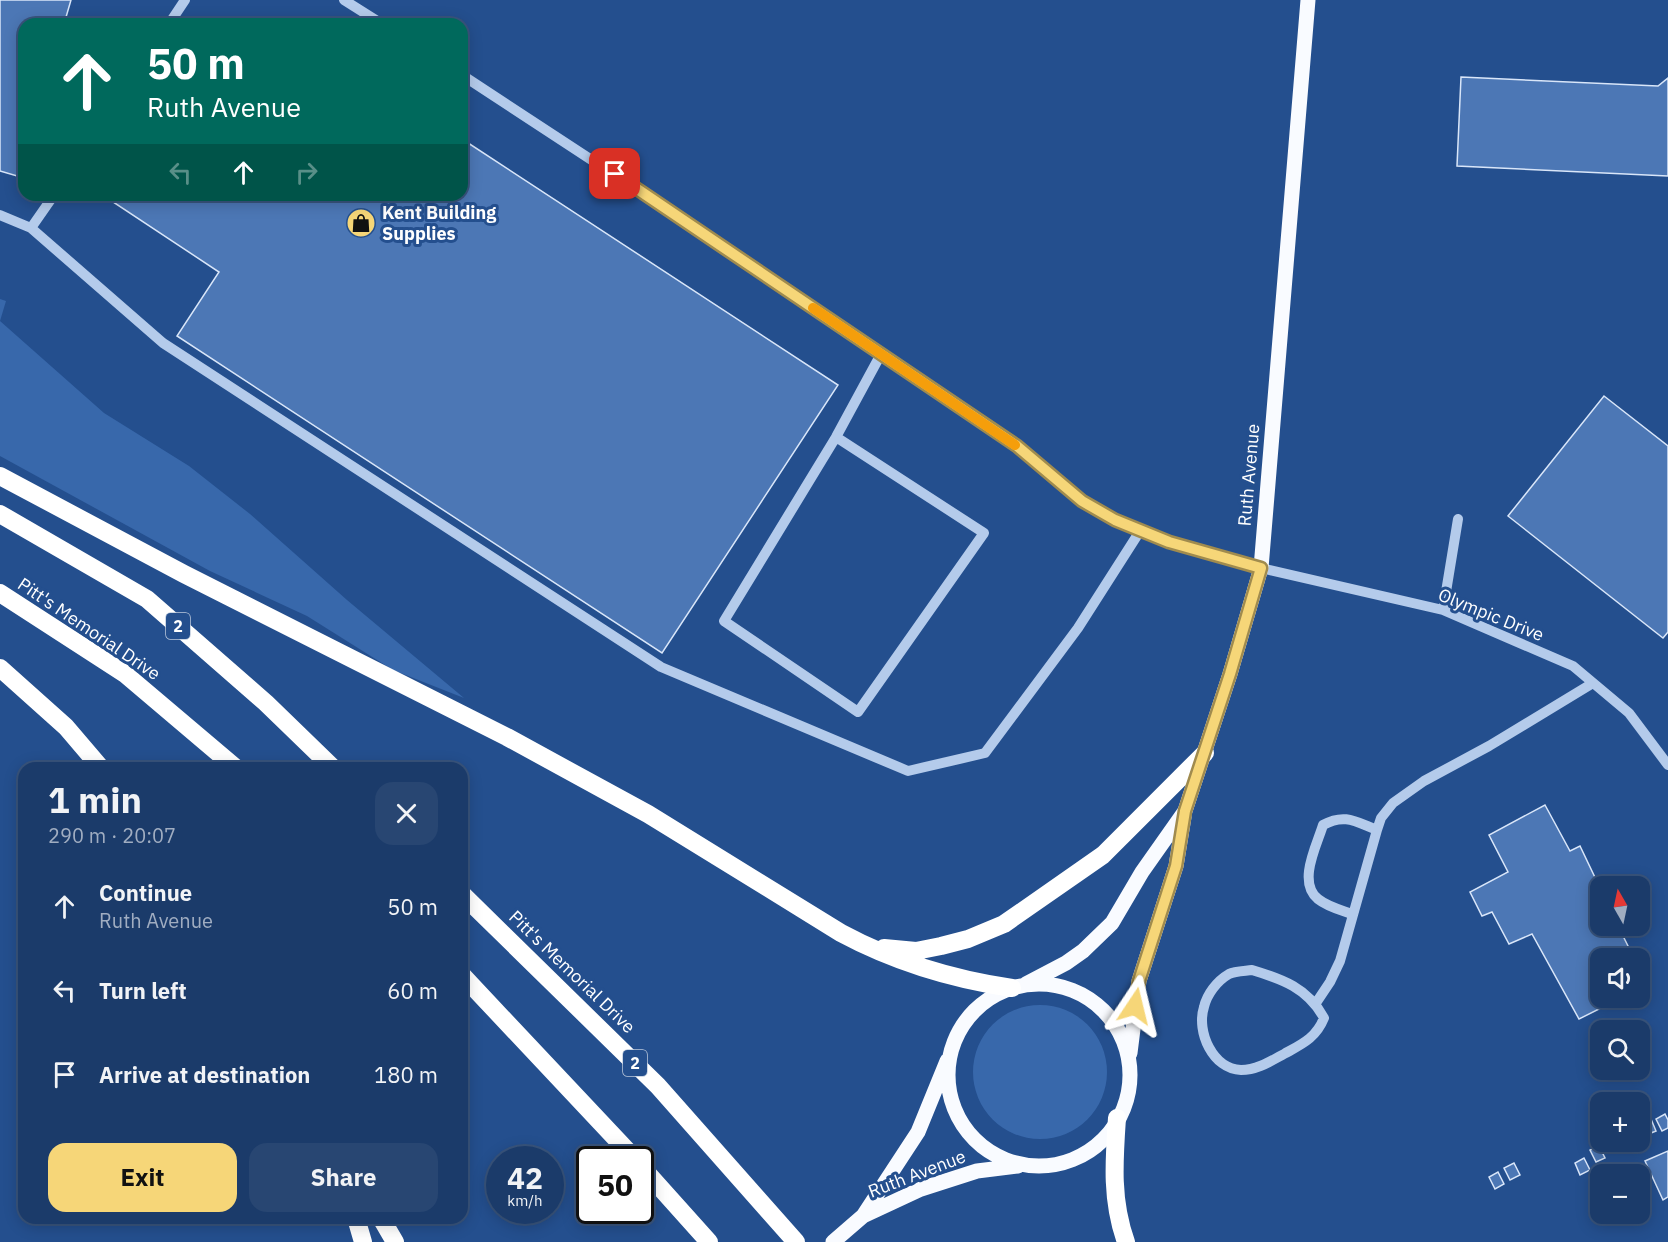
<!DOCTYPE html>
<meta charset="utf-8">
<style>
:root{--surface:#1b3b6a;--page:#284672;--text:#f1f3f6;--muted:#a0adc1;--line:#39557e;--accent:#f6d678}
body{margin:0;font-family:"IBM Plex Sans",sans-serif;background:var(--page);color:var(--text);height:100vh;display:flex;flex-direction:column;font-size:22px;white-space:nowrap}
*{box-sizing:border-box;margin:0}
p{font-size:20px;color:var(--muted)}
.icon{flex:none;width:33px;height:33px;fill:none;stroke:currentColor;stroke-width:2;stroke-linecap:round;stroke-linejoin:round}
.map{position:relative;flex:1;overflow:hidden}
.side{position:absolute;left:18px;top:762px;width:450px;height:462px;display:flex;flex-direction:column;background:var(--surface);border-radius:18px;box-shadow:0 3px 15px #0003,0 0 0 2px var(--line)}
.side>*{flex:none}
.hud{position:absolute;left:18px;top:18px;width:450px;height:183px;border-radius:18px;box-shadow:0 3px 15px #0003,0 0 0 2px var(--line);background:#00695c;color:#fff;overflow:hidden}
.needle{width:39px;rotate:351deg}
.buttons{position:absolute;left:1590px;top:876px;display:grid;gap:12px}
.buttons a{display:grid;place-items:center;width:60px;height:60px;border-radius:12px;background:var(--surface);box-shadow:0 3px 15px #0003,0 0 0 2px var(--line);font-size:30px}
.speed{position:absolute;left:486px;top:1146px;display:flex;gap:12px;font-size:30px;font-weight:700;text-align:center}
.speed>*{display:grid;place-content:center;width:78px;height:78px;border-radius:50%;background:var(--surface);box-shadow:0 3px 15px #0003,0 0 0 2px var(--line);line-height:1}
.speed small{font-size:15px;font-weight:400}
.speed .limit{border:3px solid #111;border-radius:9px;background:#fff;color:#111}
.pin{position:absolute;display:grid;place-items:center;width:51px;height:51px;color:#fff;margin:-26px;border-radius:12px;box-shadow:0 3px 9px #0006}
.me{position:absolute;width:66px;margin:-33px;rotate:10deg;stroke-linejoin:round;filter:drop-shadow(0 0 4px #0008)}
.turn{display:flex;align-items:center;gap:21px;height:126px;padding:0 30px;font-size:27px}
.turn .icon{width:78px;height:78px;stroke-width:2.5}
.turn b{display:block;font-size:42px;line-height:51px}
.lanes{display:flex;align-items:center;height:57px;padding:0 30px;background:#0003;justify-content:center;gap:30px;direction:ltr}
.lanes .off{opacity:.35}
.round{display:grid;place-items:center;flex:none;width:63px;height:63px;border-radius:18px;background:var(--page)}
.summary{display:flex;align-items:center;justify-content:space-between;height:102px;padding:0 30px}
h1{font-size:36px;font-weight:700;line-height:45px}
.cta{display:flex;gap:12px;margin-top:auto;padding:12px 30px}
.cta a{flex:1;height:69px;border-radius:18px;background:var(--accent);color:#111;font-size:24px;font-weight:700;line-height:69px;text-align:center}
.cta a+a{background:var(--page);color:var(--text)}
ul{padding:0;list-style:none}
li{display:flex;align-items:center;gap:18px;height:84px;padding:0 30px}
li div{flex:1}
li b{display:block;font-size:22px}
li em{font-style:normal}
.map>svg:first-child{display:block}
.green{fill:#3868ab}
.building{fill:#4c77b5;stroke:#d9e6f9;stroke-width:1.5}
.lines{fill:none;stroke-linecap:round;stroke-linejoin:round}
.minor{stroke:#b4cbeb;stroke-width:10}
.major{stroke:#f9fbff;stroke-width:15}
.highway{stroke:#fff;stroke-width:18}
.route-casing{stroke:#a08b4e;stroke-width:15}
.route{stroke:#f6d678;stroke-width:10}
.slow{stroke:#f59e0b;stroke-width:10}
.labels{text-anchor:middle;stroke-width:6;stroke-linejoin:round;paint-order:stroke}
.shield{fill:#244f8e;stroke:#bdcadd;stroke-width:1.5}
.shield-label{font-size:16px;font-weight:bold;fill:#fff}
.poi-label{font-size:18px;font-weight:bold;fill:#fff;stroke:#244f8e;text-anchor:start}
.street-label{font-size:18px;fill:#fff;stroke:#244f8e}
</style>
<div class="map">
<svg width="1668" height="1242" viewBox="0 0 1668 1242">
<rect width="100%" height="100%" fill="#244f8e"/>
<path class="green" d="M0 299 6 301 0 321 104 413 189 466 250 514 347 600 464 698 393 670 307 616 210 571 0 456Z
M973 1072a67 67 0 1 1 134 0a67 67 0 1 1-134 0Z"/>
<path class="building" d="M0 0H71L64 24H24V178L0 171Z
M1461 77 1658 86 1668 78V176L1457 166Z
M462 139 838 385 662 653 177 336 219 272 104 196 462 195Z
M1604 396 1668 446V632L1663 638 1508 516Z
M1545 805 1570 851 1580 846 1600 888V926H1618L1634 958H1600V998H1621L1579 1019 1532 934 1509 944 1492 912 1482 916 1470 892 1508 872 1489 835Z
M1640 970 1647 985 1640 988Z
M1665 1114 1668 1120V1128L1662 1131 1656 1119Z
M1651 1119 1656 1131 1646 1135 1641 1123Z
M1599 1146 1605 1158 1596 1162 1590 1150Z
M1668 1151V1197L1663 1200 1645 1161Z
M1584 1158 1590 1170 1580 1175 1575 1163Z
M1514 1163 1520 1175 1510 1180 1504 1168Z
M1498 1172 1504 1184 1495 1189 1489 1177Z"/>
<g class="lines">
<path class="minor" d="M344 0 382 24
M169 24 185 0
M462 75 732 252 1017 446 1082 501 1115 520 1140 531 1196 550 1261 568 1443 610 1573 666 1629 713 1668 765
M0 215 31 228 54 195
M31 228 163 343 661 667 908 771 985 753 1078 628 1140 531
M836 437 984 533 858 712 724 621 836 437 881 354
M1443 610 1458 519
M1352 914C1341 910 1328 907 1318 899 1297 882 1317 845 1323 825 1345 813 1356 822 1377 830
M1252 970C1282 979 1308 988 1324 1018 1316 1038 1302 1044 1284 1054 1271 1061 1257 1070 1241 1070 1213 1069 1196 1032 1204 1007 1207 994 1217 981 1229 974 1235 971 1245 971 1252 970Z
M1316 1003 1330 982 1340 961 1377 830 1381 818 1393 803 1424 781 1489 746 1593 683"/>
<path class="major" d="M1026 984 1066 963 1083 951 1112 923 1142 872 1185 811 1230 674 1261 568 1308 0
M948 1075a91 91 0 1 1 182 0a91 91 0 1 1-182 0Z
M1130 1053 1139 981 1176 866 1184 817
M863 1216 918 1132 947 1061
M833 1242 863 1216 921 1189 977 1171 1018 1166"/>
<path class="highway" d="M0 476 184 574 507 737 648 814 841 933C895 962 951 979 1012 988
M0 514 147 599 266 703 333 768
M0 593 125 674 236 768
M0 668 66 727 101 768
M462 894 658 1086 796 1242
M884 948 916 951 941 946 968 939 1004 924 1103 855 1205 753
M462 975 636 1160
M1117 1118C1114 1161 1111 1201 1126 1242
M640 1165 709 1242
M356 1218 363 1242
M381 1218 395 1242"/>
</g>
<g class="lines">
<g class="route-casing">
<path id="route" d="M615 174 1017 446 1082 501 1115 520 1169 542 1261 568 1230 674 1185 811 1176 866 1139 981 1135 1006"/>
</g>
<use href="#route" class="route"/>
<path class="slow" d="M813 308 1015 445"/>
</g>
<defs>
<g id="shop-disc" transform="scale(1.5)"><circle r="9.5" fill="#f6d678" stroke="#244f8e"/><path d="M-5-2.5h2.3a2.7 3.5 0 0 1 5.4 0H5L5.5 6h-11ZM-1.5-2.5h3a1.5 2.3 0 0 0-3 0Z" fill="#111"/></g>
</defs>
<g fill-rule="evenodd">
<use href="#shop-disc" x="361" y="223"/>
</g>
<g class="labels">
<g class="shield">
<rect x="166" y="613" width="24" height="26" rx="4.5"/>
<rect x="623" y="1050" width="24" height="26" rx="4.5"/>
</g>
<g class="shield-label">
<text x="178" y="632">2</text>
<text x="635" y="1069">2</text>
</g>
<g class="poi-label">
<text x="382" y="219">Kent Building<tspan x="382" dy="21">Supplies</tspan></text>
</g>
<g class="street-label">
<text transform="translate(1249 475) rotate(-85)" y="6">Ruth Avenue</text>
<text transform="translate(1491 615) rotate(22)" y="6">Olympic Drive</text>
<text transform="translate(89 629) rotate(34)" y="6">Pitt's Memorial Drive</text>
<text transform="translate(572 972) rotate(44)" y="6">Pitt's Memorial Drive</text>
<text transform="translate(917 1174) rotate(-21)" y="6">Ruth Avenue</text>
</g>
</g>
</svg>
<div class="buttons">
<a><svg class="needle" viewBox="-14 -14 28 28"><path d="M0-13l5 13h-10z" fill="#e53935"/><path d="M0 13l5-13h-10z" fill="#a0adc1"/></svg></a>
<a><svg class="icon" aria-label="sound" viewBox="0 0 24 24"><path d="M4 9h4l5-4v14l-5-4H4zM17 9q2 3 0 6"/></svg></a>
<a><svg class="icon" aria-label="search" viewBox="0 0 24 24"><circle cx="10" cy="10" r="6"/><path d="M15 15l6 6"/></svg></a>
<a>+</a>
<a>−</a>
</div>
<div class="speed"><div>42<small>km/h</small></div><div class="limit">50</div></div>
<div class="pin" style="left:615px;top:174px;background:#d93025"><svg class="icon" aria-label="arrive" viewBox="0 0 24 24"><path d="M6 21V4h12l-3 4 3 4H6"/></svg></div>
<svg class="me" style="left:1135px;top:1006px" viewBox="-20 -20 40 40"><path d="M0-17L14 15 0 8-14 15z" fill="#f6d678" stroke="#fff" stroke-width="4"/></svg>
<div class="hud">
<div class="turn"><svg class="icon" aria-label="ahead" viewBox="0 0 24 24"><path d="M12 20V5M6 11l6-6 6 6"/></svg><div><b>50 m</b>Ruth Avenue</div></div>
<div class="lanes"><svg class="icon off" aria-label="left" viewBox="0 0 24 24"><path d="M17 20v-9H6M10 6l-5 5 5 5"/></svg><svg class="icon" aria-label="ahead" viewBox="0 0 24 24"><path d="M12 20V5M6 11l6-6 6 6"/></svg><svg class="icon off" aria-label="right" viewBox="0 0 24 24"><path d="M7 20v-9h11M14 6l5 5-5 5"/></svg></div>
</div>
<section class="side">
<div class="summary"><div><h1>1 min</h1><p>290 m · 20:07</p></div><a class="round"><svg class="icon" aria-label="close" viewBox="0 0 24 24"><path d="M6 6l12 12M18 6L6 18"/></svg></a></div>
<ul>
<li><svg class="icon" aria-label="ahead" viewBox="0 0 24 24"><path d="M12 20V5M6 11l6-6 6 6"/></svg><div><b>Continue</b><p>Ruth Avenue</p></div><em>50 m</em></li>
<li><svg class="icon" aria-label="left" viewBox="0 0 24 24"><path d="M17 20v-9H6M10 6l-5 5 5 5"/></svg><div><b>Turn left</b></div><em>60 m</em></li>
<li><svg class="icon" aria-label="arrive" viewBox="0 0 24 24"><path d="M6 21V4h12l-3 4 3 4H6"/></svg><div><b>Arrive at destination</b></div><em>180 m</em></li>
</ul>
<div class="cta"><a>Exit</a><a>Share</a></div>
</section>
</div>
